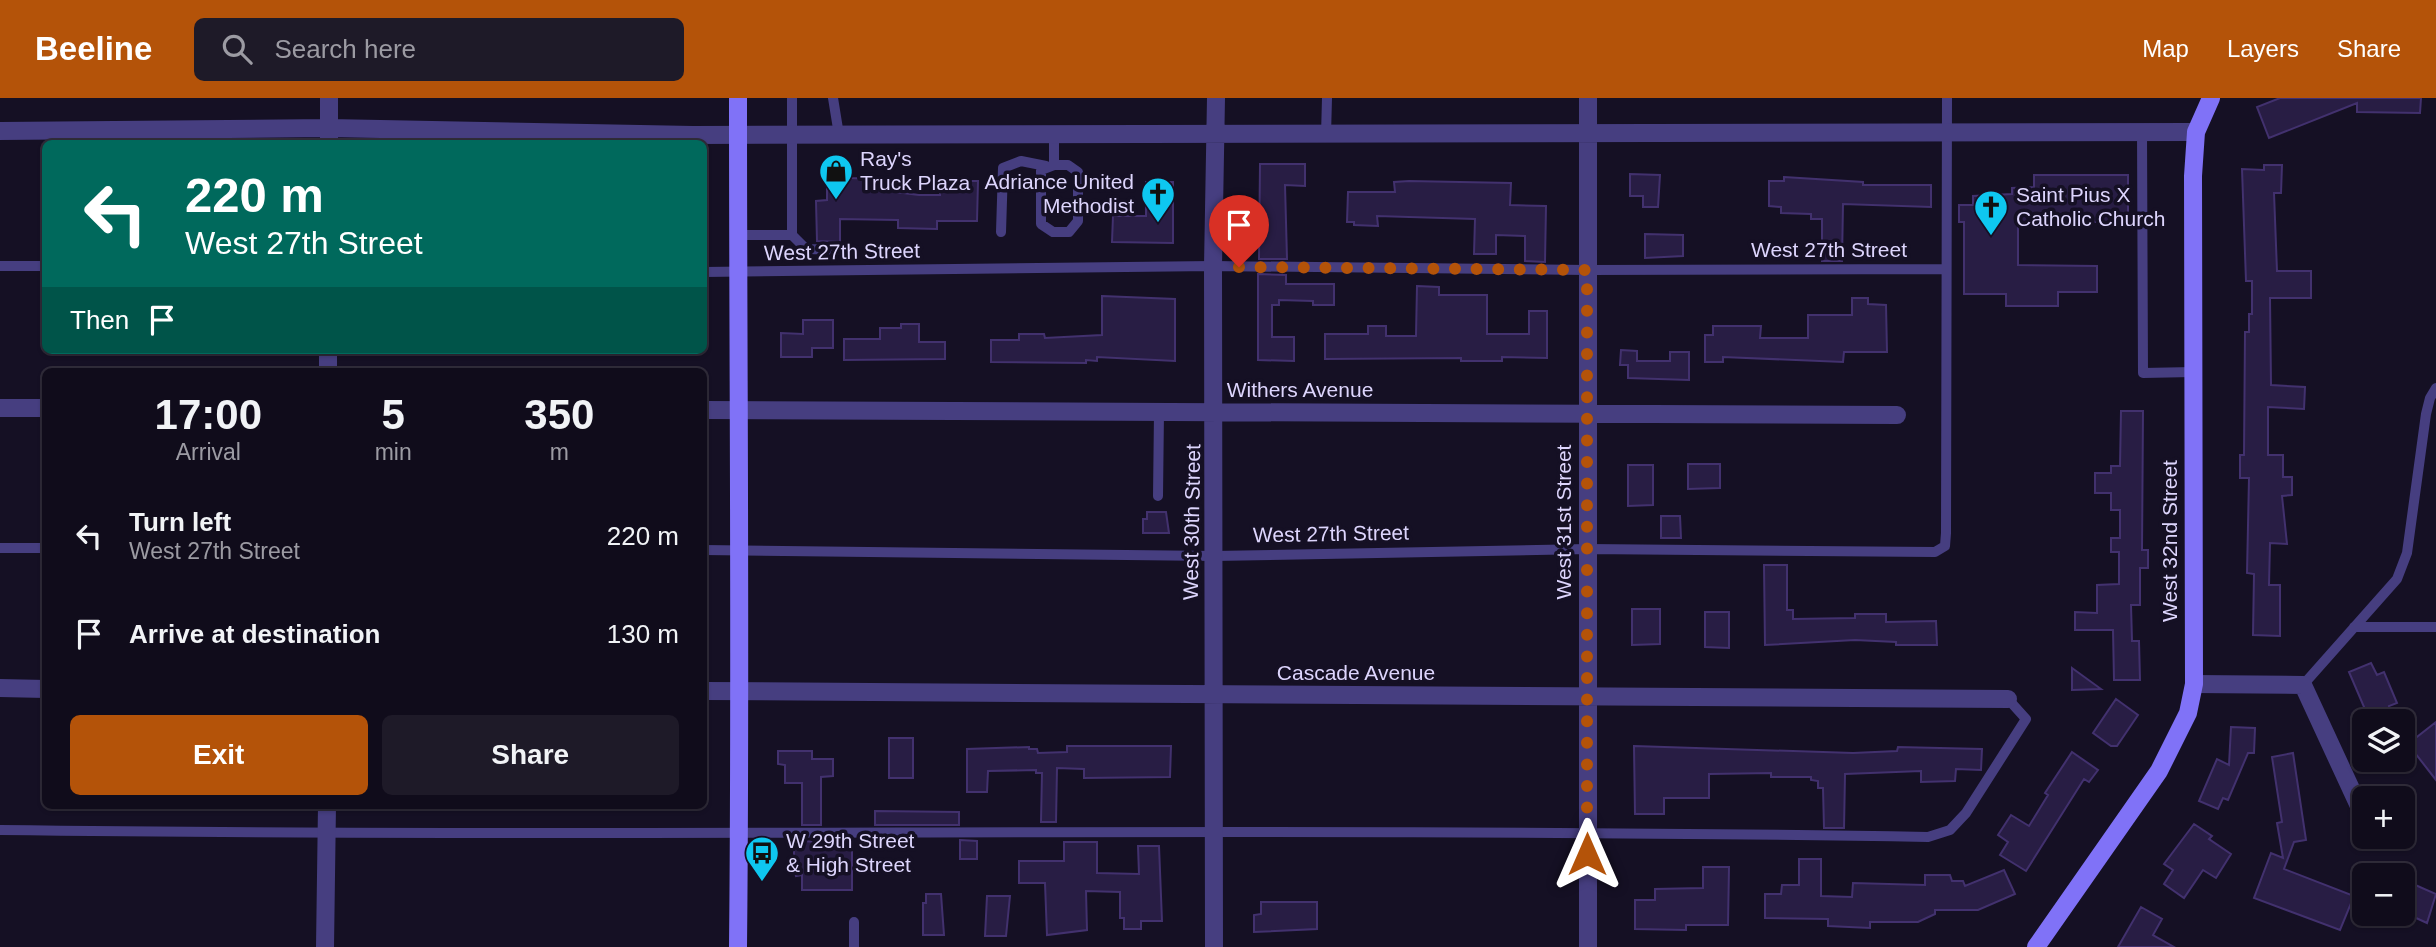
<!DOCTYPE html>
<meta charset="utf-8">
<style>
:root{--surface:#100c1b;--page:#1e1a28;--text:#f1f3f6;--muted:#9c9ba3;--line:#302c3a;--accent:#b45309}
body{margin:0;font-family:Helvetica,sans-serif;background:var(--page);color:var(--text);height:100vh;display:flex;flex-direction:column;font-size:26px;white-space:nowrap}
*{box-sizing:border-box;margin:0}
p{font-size:23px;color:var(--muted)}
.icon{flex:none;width:38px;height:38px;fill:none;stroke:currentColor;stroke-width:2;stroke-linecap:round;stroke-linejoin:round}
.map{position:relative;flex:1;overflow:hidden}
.sheet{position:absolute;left:42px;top:270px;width:665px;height:441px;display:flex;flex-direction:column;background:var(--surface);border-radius:10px;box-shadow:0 2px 5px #0004,0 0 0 2px var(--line)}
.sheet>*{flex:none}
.guide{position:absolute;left:42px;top:42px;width:665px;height:214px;border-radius:10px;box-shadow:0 2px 5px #0004,0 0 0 2px var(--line);background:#00695c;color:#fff;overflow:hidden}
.tools{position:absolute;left:2352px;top:611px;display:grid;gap:14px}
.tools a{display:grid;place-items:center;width:63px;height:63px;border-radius:10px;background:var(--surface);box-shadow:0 2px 5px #0004,0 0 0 2px var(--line);font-size:35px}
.pin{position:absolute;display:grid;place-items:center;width:60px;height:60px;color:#fff;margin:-72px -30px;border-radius:50% 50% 50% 0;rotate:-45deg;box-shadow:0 0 7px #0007}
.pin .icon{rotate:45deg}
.me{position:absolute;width:77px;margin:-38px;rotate:0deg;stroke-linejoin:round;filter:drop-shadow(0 0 5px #0008)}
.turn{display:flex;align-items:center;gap:24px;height:147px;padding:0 28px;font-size:32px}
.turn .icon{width:91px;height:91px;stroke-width:2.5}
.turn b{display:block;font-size:49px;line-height:60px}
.then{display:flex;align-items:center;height:66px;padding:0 28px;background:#0003;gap:14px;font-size:26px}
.eta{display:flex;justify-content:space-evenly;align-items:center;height:119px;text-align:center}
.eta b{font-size:42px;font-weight:700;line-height:49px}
.action{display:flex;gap:14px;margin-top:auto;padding:14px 28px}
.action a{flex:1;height:80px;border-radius:10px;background:var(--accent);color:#fff;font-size:28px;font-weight:700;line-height:80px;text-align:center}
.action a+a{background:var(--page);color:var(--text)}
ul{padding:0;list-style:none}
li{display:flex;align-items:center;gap:21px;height:98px;padding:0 28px}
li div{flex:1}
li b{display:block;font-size:26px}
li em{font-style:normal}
header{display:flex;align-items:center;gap:42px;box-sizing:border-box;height:98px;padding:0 35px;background:var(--accent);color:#fff}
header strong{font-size:33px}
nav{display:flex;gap:38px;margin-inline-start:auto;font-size:24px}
.search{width:490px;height:63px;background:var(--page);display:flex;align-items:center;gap:18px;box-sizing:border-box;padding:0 24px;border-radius:10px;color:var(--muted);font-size:26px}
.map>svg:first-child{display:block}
.building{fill:#281d44;stroke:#42316e;stroke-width:2}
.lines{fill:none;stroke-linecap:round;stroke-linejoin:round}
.lane{stroke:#463e80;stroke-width:10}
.street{stroke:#463e80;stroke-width:18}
.secondary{stroke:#8072f7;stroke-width:18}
.route{stroke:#b45309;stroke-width:12;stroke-dasharray:0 21.6}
.labels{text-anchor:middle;stroke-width:7;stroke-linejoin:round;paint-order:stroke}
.poi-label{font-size:21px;fill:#ddd5fd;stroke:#151024;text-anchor:start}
.street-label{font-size:21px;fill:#ddd5fd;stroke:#151024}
</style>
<header>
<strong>Beeline</strong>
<div class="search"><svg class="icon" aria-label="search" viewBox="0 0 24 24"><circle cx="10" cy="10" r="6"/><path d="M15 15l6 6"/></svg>Search here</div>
<nav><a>Map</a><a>Layers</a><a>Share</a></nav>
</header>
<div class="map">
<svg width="2436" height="849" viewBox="0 0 2436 849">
<rect width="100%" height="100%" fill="#151024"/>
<path class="building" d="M2280 0H2421L2420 15 2357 14V5L2269 40 2257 9Z
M1260 66H1305V88L1285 87 1287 161H1259Z
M2264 67H2282L2281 95H2274L2277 173H2311V200H2270L2271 287 2305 289 2304 311 2268 309V357H2283V379H2292V397L2282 398 2287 446 2270 445 2269 487H2280V538L2253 537 2254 476 2247 475 2249 380H2240V357H2244L2245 234H2249V216H2252V183H2246L2242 71 2264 72Z
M851 73V80L896 82V94L919 97H940V83H978L977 123H937V131L898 130V122L840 121V144L817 143 816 103 827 102V74Z
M1630 76 1660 77 1658 109H1643V98H1630Z
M2034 77H2128V124H2018V167L2097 168V194H2058V208H2006V196H1964V124H1959V107H1973V98L2012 96V90L2034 89Z
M1784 79 1863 84V87H1931V109L1843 106 1842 163H1822V121H1811V116L1781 115V109L1769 108V83H1784Z
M1409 83 1511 85 1510 107 1546 108 1545 164 1525 163V138L1496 137V156H1474L1475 121 1377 118 1378 128 1354 127V124H1347L1348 94H1395L1394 84Z
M1146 84H1173V145L1112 144 1113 118H1146Z
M1645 136 1683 137V158L1645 160Z
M1258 176 1286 177V186H1334V207H1313V203L1279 202V207H1272V239H1294V263L1258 262Z
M1417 188 1439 189V197H1487V236H1529V213H1547V260L1502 259V263H1461V260L1325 261V236H1368V228H1386V238H1416Z
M1102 198 1175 201V263L1097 259V263L1086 262V265L991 264V242H1019V236H1044L1045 240 1102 237Z
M1852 200H1868V206L1886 207 1887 254H1844L1843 264 1723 259V264H1705V237H1713V228H1761L1760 240H1808V217H1852Z
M803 222H833V250H812V259H781V235L803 236Z
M901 226H919V244H945V261L844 262V241H880V230H901Z
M1621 252 1637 253V263H1670V254H1689V282L1628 280V267H1620Z
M2121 313H2143L2142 452H2148V470H2140V507H2131L2132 543H2139L2140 582H2114L2113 532H2075V514L2097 515V487L2119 486V454H2111V440H2120V412H2111V395H2095V375H2111V368H2120Z
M1688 366H1720V390L1688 391Z
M1628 367H1653V407L1628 408Z
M1147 414H1166L1169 435H1143V421H1147Z
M1661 418H1680L1681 440H1661Z
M1764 467H1787V512H1793V521L1855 520V516H1886V524L1936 523 1937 547H1896V544L1855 542 1765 547Z
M1632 511H1660V546L1632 547Z
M1705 514H1729V550L1705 549Z
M2371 565 2377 577 2384 574 2397 605 2389 608 2391 616 2374 623H2370L2349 574Z
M2072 570 2101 591 2072 592Z
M2116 601 2138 617 2117 648H2111L2093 635Z
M2436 624V682L2408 646Z
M2231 629 2255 630 2254 655H2248L2228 702 2223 700 2218 711 2199 703 2217 661 2229 667Z
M889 640H913V680H889Z
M1067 648H1171L1170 679 1084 680V671L1057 670 1056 724H1041L1042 675H1036V672L988 673 987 694H967V651L1029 649V651H1037L1038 655 1067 654Z
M1634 648 1853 655 1897 653 1898 649 1982 651 1981 672 1956 671 1955 683 1921 684V673L1845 676 1844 730H1824L1823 690H1818V683L1811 682V679H1771V675L1709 676V700H1664V716H1635Z
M778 653H812V661H833V678L821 679V727H802V685H785V667L778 666Z
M2072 654 2098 672 2089 684 2084 681 2026 773 2000 757 2008 744 1998 737 2011 717 2029 728 2048 697 2045 695Z
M2293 655 2306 742 2294 744 2284 771 2354 798 2340 832 2254 800 2271 755 2283 760 2277 725 2282 724 2272 659Z
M875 713 959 714V727H875Z
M2194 726 2212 738 2209 741 2231 756 2216 780 2203 772 2184 800 2164 786 2173 772 2164 766Z
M960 742 977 743V761H960Z
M801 743 852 746V792H802V777L796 778 794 770V746H801Z
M1064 744H1097V775L1139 776 1138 748H1159L1162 823H1141V831H1124V820H1120V794L1086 793 1087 832 1047 837 1045 785H1019V763H1064Z
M1799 761H1821V798L1852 799 1853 785 1925 787V777H1950L1952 783H1963L1965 788 2004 772 2015 796 1978 812H1935V816L1918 824H1870V830L1828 828V821L1765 820V796H1781L1782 787H1799Z
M1703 769H1729L1728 827H1686V832L1635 831V802H1655V791L1703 790Z
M2413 786 2436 796 2427 825 2403 814Z
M926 796H941L944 837H923V805H926Z
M987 798H1010L1006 838H985Z
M1261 804H1317V831L1254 834V817L1261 816Z
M2141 809 2162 821 2153 837 2174 849H2118Z"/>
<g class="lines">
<path class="lane" d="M833 0 839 37
M2142 34 2143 275 2193 274
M1054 36V67
M1326 37 1327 0
M1054 67H1068L1078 74V123L1069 134H1053L1041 126V72Z
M1001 134 1003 70 1021 63 1046 68
M740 137H792V0
M792 137 806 151 845 152
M0 168H46
M704 174 1213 168 1587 172 1946 171
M1158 398 1159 314
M0 450H46
M704 452 1214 458 1587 451 1935 454 1945 448 1946 435 1947 0
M2354 529H2436
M2303 587 2397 481 2407 455 2426 316 2430 300 2436 290
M0 732C643 740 1286 728 1928 739L1950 732 1966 715 2026 621 2008 601
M854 849V824"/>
<path class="street" d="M329 0V46
M0 33 329 30 693 37 2196 34
M328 273V252
M0 310H46
M704 312 1897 317
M2194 586 2303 587 2364 719
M0 590 46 591
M704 593 2008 601
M325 849 327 707
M1214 849 1213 168 1216 0
M1588 849V0"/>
<path class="secondary" d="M738 0C738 283 741 566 738 849
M2036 849 2159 673 2188 615 2194 586 2193 78 2196 34 2211 0"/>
</g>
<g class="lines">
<path class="route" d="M1239 169 1587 172V756"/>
</g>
<defs>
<g id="shop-pin" transform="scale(1.75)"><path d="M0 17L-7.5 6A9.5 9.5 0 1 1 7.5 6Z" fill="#0ec7f0" stroke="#151024"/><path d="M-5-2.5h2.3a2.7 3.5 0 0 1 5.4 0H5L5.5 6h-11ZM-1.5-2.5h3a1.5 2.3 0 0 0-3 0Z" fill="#111"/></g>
<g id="church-pin" transform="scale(1.75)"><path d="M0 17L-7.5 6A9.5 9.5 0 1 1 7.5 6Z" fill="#0ec7f0" stroke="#151024"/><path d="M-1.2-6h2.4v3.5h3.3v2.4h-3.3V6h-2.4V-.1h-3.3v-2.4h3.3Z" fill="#111"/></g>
<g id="bus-pin" transform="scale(1.75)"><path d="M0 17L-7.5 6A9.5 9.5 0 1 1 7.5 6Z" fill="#0ec7f0" stroke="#151024"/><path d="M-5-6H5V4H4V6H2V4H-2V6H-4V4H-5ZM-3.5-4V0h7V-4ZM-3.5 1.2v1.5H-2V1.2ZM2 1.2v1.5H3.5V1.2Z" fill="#111"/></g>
</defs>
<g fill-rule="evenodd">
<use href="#shop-pin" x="836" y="73"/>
<use href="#church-pin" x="1158" y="96"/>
<use href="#church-pin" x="1991" y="109"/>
<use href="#bus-pin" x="762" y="755"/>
</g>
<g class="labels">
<g class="poi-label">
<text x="860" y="68">Ray's<tspan x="860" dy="24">Truck Plaza</tspan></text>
<text x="1134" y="91" text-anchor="end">Adriance United<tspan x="1134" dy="24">Methodist</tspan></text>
<text x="2016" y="104">Saint Pius X<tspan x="2016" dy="24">Catholic Church</tspan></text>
<text x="786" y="750">W 29th Street<tspan x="786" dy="24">&amp; High Street</tspan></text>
</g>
<g class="street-label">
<text x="1829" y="159">West 27th Street</text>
<text transform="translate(842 154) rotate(-1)" y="7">West 27th Street</text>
<text x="1300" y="299">Withers Avenue</text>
<text transform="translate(1192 424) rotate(-89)" y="7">West 30th Street</text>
<text transform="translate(1564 424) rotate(-90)" y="7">West 31st Street</text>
<text transform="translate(1331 436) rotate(-1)" y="7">West 27th Street</text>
<text transform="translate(2170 443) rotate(-90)" y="7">West 32nd Street</text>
<text x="1356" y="582">Cascade Avenue</text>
</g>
</g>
</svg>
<div class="tools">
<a><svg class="icon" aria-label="layers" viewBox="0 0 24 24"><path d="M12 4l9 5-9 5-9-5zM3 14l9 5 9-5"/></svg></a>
<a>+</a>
<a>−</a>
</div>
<div class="pin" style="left:1239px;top:169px;background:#d93025"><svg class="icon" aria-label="arrive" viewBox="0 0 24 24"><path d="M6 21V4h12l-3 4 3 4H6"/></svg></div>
<svg class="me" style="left:1587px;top:756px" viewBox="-20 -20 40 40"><path d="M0-17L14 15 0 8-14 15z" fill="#b45309" stroke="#fff" stroke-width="4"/></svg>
<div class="guide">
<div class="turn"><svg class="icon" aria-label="left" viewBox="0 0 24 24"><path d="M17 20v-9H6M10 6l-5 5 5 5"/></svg><div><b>220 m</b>West 27th Street</div></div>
<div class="then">Then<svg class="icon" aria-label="arrive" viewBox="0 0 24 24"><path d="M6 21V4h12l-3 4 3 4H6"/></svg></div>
</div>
<section class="sheet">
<div class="eta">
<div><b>17:00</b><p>Arrival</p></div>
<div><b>5</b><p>min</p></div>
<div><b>350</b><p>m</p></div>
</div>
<ul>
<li><svg class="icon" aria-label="left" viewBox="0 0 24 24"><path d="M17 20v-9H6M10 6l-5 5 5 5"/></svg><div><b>Turn left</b><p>West 27th Street</p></div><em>220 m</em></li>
<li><svg class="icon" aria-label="arrive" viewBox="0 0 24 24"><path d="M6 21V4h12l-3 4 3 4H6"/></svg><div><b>Arrive at destination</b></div><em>130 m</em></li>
</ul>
<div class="action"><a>Exit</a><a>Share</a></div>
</section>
</div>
